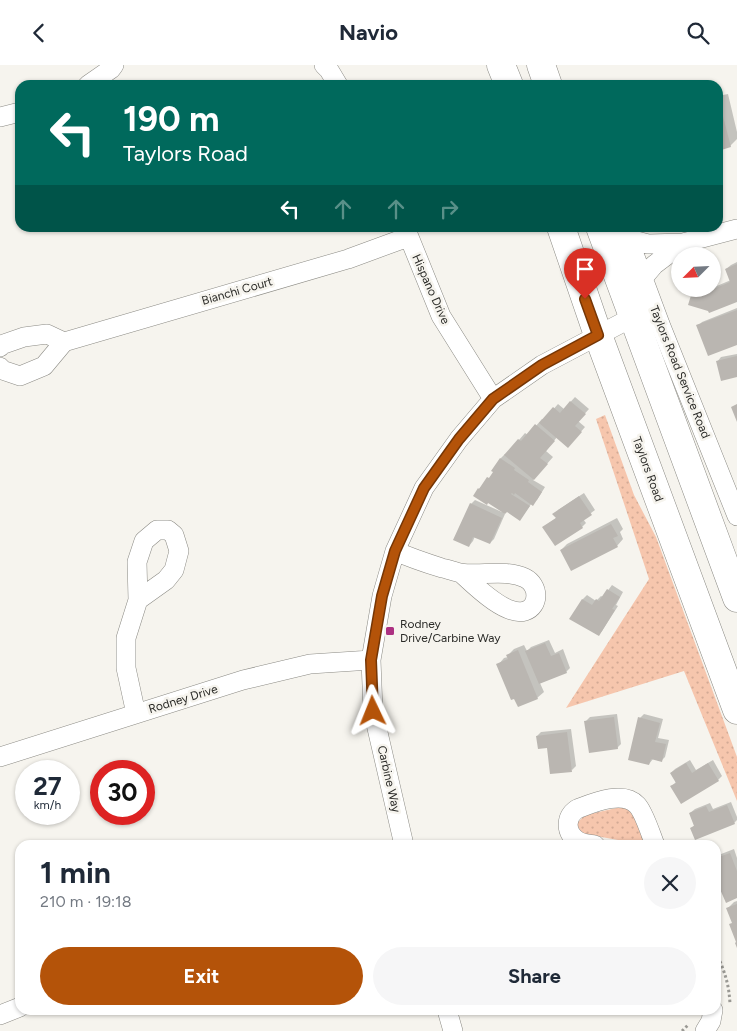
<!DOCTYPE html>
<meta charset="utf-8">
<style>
:root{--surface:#fff;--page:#f6f6f7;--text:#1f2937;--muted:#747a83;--accent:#b45309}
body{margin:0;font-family:Figtree,sans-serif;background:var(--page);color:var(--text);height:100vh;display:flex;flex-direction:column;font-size:19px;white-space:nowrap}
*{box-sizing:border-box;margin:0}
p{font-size:16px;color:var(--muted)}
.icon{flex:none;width:28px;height:28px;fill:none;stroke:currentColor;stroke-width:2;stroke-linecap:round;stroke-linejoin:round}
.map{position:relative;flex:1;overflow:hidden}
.side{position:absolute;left:15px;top:775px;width:706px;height:175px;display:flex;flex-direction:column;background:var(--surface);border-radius:15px;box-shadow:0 1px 4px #0004}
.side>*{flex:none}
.guide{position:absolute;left:15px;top:15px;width:708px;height:152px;border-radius:15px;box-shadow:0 1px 4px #0004;background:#00695c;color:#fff;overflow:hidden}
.needle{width:32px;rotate:246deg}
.controls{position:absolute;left:671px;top:182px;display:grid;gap:10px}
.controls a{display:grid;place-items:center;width:50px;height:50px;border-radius:50%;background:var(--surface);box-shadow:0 1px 4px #0004;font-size:25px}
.speed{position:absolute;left:15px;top:695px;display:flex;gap:10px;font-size:25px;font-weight:700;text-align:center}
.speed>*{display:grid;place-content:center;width:65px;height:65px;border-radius:50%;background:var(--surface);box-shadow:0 1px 4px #0004;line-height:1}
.speed small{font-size:12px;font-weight:400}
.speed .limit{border:8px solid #d22;background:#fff;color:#111}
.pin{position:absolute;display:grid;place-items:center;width:42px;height:42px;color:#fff;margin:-51px -21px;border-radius:50% 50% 50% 0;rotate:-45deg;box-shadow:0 0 5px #0007}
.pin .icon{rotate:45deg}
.me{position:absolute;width:55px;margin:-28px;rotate:358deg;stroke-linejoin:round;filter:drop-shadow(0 0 4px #0008)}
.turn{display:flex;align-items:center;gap:18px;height:105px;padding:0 25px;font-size:22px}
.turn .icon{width:65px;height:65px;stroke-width:2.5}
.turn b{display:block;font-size:35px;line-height:42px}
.lanes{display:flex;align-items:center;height:48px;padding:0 25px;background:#0003;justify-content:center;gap:25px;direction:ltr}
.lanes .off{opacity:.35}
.round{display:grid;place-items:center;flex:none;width:52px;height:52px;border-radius:26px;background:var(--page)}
.head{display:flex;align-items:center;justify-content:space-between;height:85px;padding:0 25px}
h1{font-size:30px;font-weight:700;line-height:38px}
.cta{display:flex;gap:10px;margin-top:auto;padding:10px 25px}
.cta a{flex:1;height:58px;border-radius:30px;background:var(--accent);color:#fff;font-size:20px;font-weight:700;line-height:58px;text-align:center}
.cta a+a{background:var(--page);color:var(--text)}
header{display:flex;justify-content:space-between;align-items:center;height:65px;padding:0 25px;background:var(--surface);font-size:22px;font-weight:700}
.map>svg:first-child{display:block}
.grass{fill:url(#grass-dots)}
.shadow{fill:#0003}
.building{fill:#bab6b1}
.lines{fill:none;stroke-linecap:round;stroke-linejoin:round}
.minor-casing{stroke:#8b8a84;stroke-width:20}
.primary-casing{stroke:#8b8a84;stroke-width:29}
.path{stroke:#9a9994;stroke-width:3;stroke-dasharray:2.5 2.5;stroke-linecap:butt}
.minor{stroke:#fff;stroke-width:19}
.primary{stroke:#fff;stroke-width:28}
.route-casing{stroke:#753606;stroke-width:12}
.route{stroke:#b45309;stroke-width:9}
.poi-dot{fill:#ac3081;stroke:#f6f4ee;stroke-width:2}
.labels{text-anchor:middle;stroke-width:5;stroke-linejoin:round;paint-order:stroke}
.street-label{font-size:12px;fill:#2b2b28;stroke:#f6f4ee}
.poi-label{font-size:12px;fill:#2b2b28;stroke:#f6f4ee;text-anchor:start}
</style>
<header><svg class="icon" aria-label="back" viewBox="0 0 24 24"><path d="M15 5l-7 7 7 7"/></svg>Navio<svg class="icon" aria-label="search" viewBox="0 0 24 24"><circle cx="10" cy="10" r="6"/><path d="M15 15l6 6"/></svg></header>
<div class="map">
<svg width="737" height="966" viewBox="0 0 737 966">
<defs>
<pattern id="grass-dots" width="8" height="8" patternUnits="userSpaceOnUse" patternTransform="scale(1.25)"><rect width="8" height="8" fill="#f6c6ad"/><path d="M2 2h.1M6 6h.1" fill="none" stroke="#d3aa95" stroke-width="1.8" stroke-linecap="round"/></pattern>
</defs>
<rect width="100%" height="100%" fill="#f6f4ee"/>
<path class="grass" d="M605 350 634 430 656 472 737 692V736L684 606 566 643 649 514 596 354Z
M621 742 625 743 632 747 644 775 643 778 640 779 585 769C580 767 577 763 578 757L585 750Z"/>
<path class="shadow" d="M728 29 737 67V74L730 81 718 85V31Z
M737 197V235L690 239 694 224H712V223L731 215 726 204 731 200Z
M712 210H715L712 220Z
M737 243V279L698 261 702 257Z
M737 289V311L717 297 721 292Z
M575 332 589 344 578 356 585 362 572 377 557 372 546 386 553 392 533 415 545 422 537 435 532 438 520 454 507 445 504 448 505 449 494 474 490 478 475 471 473 476 469 481 471 439 475 435 502 447 503 446 479 424 495 407 493 405 501 393 505 389 506 390 525 368 528 370 542 354 544 355 558 339 564 344Z
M584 428 595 445 583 454 586 458 582 462H544L556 453 558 445Z
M617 453 623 464 620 467 623 474 617 481 561 485 567 479Z
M612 520 623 527 616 540 618 541 602 566 598 570 571 553 583 534 587 530 596 536 601 531 603 532Z
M549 575 555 588 563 584 570 603 566 607 540 618 544 627 537 633 498 600 504 593 508 592V590L514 584 524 580 527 586 531 582Z
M617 649 621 679 617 683 586 656 590 652Z
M644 649 663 654 658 673 669 675 665 692 661 696 653 694 649 699 640 653Z
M571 664 576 701 572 705 537 671 541 667Z
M690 695 696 705 713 695 722 711 718 715 672 721 676 717 671 708 675 704Z
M731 737 737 752V755L734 758 691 763 695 760 690 748 695 744 710 738 713 744Z
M734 784 737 793V832L716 812V791Z
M737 836V876L733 857 728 843 734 837Z"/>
<path class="building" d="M719 36 731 82 718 86V37Z
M737 199V237L709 248 708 246 688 240 693 224H709V226L730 217 725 204Z
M737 245V280L708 291 696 260Z
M737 291V312L721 316 716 296Z
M570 336 586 349 575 361 582 367 568 383 539 358 553 342 560 348Z
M737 339V357L731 342Z
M535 359 555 376 540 393 548 399 534 415 504 390 518 374 521 376Z
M500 393 515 403 514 405 529 415 528 417 542 427 533 441 515 428 514 430 512 428 511 429 530 441 520 456 507 447 505 449 488 438 487 440 473 431 478 423 479 424 487 412 489 413 493 407 491 406Z
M579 431 592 450 580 458 583 463 555 481 542 462 556 453 552 449Z
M470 438 502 453 490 479 473 472 469 482 453 475Z
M611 459 618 471 613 473 618 482 571 506 560 485Z
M607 524 620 532 612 544 615 545 599 571 569 554 582 534 592 540 596 534 599 536Z
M545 578 551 591 559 588 567 608 539 619 525 586Z
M518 585 538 634 518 642 514 634 511 635 496 599 508 594 506 590Z
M614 652 618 684 589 688 584 656Z
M638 652 660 658 655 677 666 679 662 697 651 694 649 700 628 695Z
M567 667 572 707 550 709 547 683 538 684 536 671Z
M686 698 692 708 708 698 719 716 681 739 670 721 676 718 670 708Z
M727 740 735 759 695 775 690 763 694 761 689 748 706 741 709 747Z
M730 788 737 806V833L726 838 716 815V793Z
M737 839V883L735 878 736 877 729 859 732 858 726 843Z"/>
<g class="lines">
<g class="minor-casing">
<path id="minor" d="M324 0 329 5 338 20
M88 20 111 4 114 0
M0 52 20 47
M405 162 441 251 493 334
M624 162 660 259 737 451
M629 174 648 179 683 178 737 164
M643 213 654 200 683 178
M0 282 1 280 24 272 47 269 64 277
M0 302 2 305 20 311 44 301 64 277 348 194 408 172
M395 486C411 493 426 498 442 503 448 504 455 507 461 508 480 511 507 504 525 513 539 520 540 541 525 546 506 552 474 520 461 508
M136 649 126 603V573L138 535 137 497 144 476 157 465H168L174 470 179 486 174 505 166 515 138 535
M0 692 243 615 310 599 371 595
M404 780 373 646 371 595 382 531 395 486 424 423 459 374 493 334 542 300 633 252
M595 780C589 779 583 779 578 776 565 768 565 752 577 744 593 738 623 725 637 740 644 747 651 770 655 780
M447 945 453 966
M0 950 20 942
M705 966 711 956 713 945"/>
</g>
<g class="primary-casing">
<path id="primary" d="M501 0 509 20
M541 0 548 20
M561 162 598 270 737 645
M600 162 737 533"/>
</g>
<path class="path" d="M716 887C724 905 729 918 730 939
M682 966 689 959"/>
<use href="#minor" class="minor"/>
<use href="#primary" class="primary"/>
</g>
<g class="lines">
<g class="route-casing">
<path id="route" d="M373 646 371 595 382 531 395 486 424 423 459 374 493 334 542 300 598 270 585 234"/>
</g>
<use href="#route" class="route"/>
</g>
<rect class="poi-dot" x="385" y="561" width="10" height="10" rx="2.5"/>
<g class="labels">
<g class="street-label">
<text transform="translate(431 224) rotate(66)" y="4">Hispano Drive</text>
<text transform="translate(237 226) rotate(-16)" y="4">Bianchi Court</text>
<text transform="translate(680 307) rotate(68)" y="4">Taylors Road Service Road</text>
<text transform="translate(648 404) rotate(70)" y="4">Taylors Road</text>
<text transform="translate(183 634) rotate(-17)" y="4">Rodney Drive</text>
<text transform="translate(389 714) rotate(77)" y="4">Carbine Way</text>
</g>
<g class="poi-label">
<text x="400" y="563">Rodney<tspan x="400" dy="14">Drive/Carbine Way</tspan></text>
</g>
</g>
</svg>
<div class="controls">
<a><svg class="needle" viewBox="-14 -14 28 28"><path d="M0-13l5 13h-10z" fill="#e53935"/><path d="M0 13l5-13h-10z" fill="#747a83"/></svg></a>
</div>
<div class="speed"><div>27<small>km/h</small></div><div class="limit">30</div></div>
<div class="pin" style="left:585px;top:234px;background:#d93025"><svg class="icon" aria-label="arrive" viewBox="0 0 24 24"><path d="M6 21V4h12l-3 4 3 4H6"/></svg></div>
<svg class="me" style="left:373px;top:646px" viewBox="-20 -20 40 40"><path d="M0-17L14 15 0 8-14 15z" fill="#b45309" stroke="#fff" stroke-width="4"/></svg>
<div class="guide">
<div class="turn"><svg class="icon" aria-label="left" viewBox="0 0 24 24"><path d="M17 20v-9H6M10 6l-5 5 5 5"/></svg><div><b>190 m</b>Taylors Road</div></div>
<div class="lanes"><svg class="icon" aria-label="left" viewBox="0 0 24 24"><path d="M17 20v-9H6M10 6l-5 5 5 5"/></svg><svg class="icon off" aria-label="ahead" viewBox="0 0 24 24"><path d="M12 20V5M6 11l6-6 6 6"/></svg><svg class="icon off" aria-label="ahead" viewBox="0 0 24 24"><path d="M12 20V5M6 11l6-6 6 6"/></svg><svg class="icon off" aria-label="right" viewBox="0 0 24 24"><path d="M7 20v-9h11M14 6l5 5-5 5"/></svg></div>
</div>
<section class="side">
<div class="head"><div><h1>1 min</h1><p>210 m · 19:18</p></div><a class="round"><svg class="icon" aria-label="close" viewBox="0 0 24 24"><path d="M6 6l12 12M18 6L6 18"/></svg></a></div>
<div class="cta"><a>Exit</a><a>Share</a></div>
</section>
</div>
